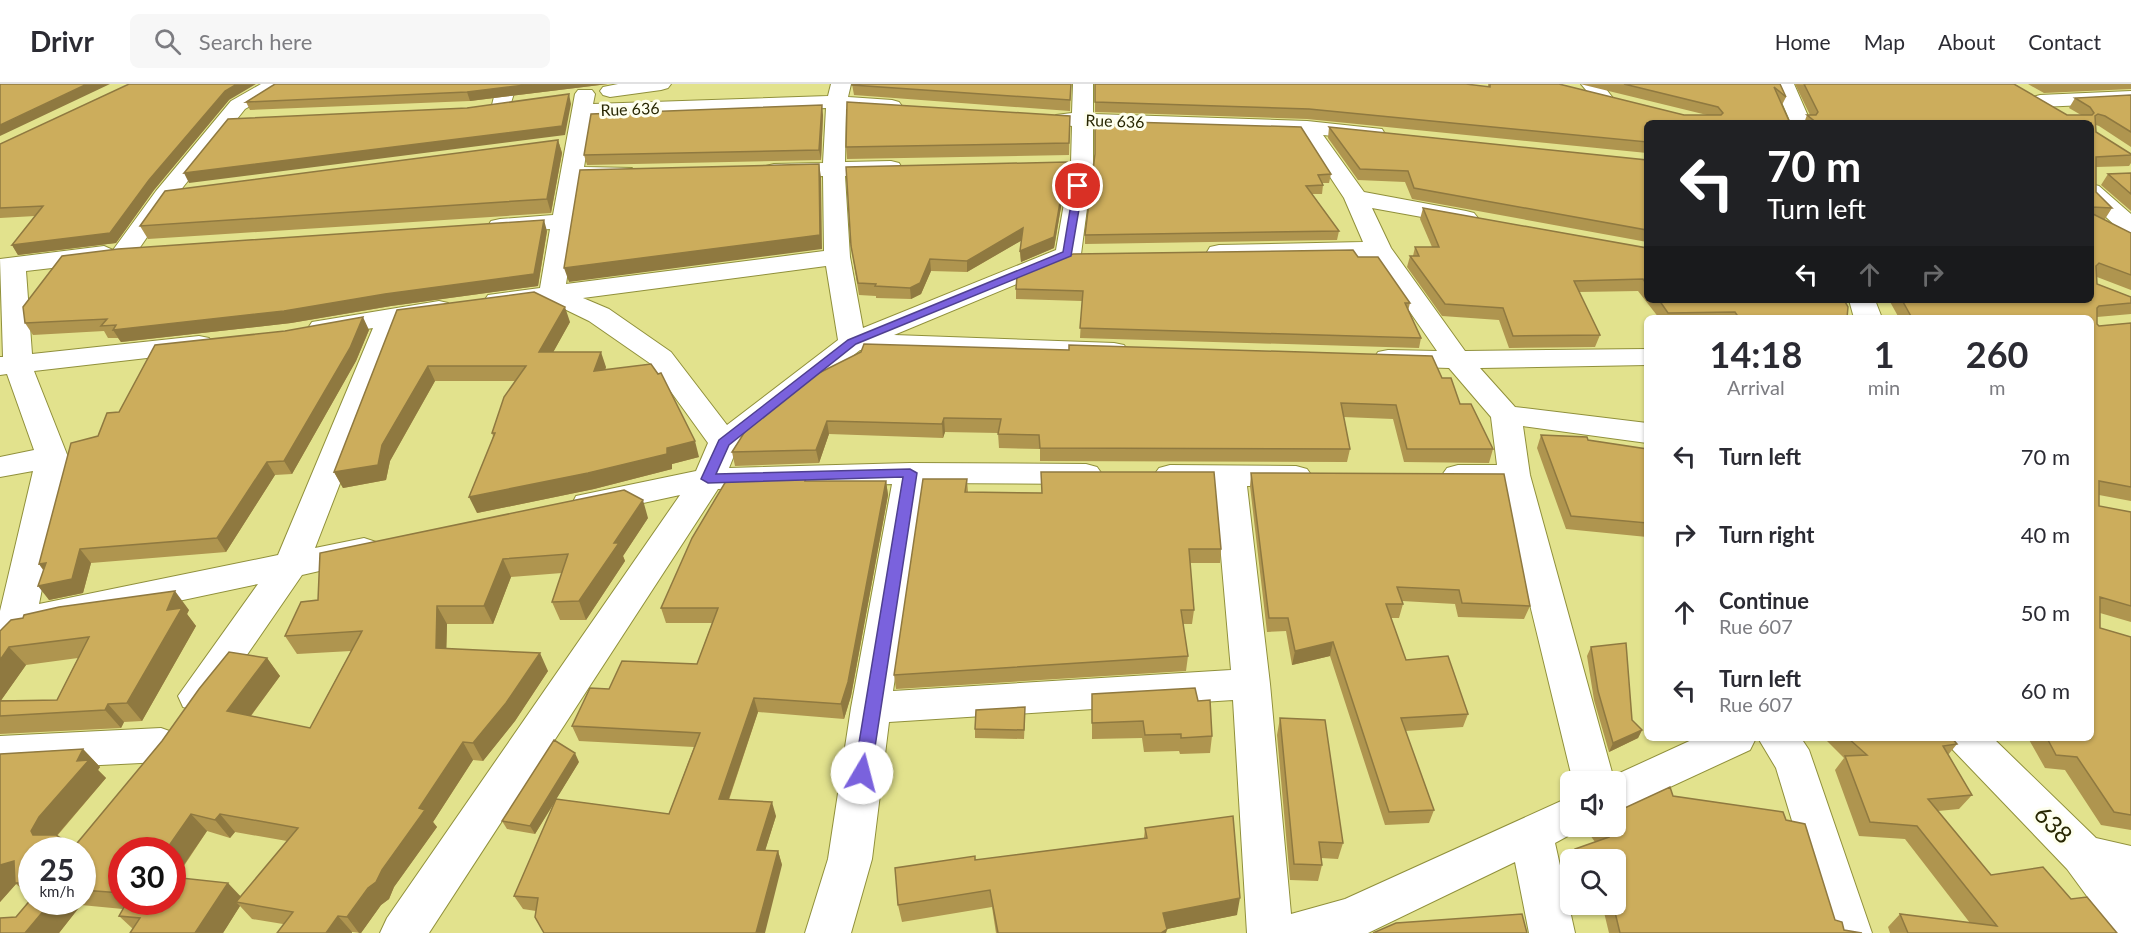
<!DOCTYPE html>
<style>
:root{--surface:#fff;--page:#f7f7f7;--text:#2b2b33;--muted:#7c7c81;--line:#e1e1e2}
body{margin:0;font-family:Lato,sans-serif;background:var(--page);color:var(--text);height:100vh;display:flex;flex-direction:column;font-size:22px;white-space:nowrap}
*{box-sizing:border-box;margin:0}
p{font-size:20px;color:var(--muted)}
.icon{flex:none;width:33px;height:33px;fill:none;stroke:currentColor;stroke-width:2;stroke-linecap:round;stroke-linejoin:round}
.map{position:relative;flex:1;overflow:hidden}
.details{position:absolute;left:1644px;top:231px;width:450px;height:426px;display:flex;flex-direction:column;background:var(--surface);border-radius:9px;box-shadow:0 2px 4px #0004}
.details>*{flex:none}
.hud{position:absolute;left:1644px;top:36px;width:450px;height:183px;border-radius:9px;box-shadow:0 2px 4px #0004;background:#202124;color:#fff;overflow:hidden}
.fabs{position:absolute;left:1560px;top:687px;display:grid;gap:12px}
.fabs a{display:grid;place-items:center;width:66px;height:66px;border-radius:9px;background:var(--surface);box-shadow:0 2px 4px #0004;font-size:30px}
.speed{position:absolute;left:18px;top:753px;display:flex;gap:12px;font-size:30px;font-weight:700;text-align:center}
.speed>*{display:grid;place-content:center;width:78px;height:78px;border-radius:50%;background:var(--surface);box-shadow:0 2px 4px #0004;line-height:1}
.speed small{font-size:15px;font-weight:400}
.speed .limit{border:9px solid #d22;background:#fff;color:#111}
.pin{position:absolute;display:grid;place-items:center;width:51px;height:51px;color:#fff;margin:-26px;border:3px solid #fff;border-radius:50%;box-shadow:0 2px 6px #0007}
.me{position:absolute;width:66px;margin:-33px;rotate:8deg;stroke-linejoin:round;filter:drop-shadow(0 0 4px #0008)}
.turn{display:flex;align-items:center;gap:21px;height:126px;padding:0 24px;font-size:27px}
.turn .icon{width:78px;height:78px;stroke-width:2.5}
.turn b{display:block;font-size:42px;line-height:51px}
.lanes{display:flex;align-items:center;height:57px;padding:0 24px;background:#0003;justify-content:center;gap:30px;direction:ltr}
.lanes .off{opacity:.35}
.eta{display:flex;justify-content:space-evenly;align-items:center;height:102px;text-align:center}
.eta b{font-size:36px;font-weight:700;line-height:42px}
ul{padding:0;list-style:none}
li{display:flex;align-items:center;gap:18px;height:78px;padding:0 24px}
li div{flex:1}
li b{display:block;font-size:22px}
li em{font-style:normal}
header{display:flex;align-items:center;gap:36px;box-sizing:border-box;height:84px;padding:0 30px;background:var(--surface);border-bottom:2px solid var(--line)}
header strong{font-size:28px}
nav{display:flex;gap:33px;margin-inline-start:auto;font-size:21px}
.search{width:420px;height:54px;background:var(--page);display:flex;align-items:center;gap:15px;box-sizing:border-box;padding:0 21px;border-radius:9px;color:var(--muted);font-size:22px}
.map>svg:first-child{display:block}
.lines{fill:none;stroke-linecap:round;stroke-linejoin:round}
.minor-casing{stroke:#90903b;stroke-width:2}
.minor{fill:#fff;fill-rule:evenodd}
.wall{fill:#af954f;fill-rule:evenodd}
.shaded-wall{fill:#8f7940}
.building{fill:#ccad5c;stroke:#8f7940;stroke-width:1.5}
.route{fill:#7a62dd;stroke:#4f4090;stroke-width:1.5}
.labels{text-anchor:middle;stroke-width:6;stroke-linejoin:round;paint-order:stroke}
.far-street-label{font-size:16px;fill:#282703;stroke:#feffee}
.near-street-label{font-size:24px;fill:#282703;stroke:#feffee}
</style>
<header>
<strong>Drivr</strong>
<div class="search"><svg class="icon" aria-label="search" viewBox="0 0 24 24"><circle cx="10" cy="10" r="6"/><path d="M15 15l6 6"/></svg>Search here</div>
<nav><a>Home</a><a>Map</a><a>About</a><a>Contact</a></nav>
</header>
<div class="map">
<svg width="2131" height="849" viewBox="0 0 2131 849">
<rect width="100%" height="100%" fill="#e2e28d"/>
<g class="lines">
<g class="minor-casing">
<path id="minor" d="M261 0H285L282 4 245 25 172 117 134 172 125 174 116 171 113 175 104 178 26 187 32 270 199 252 209 254 213 260 209 266 199 268 34 287 68 373 39 520 278 471 373 244 322 252 312 250 308 244 312 238 439 217 448 219 452 225 448 231 402 239 315 464 364 454 376 458 381 466 376 474 302 491 211 623 197 627 183 623 178 612 258 500 28 549C21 559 14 570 0 565V527L33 387 0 393V373L34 366 7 290 0 291V273H3L0 175 104 162 113 166 156 107 231 17Z
M497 0H517L509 25H495L492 21Z
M618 0H671L668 4 661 6 610 13 603 11 600 7 603 3Z
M831 0H851L848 13 892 16 899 18 902 22 899 26 892 28 846 25 845 78 891 77 899 79 902 84 899 89 845 92 850 173 863 244 1056 166 1071 79 1072 42 1056 39 1053 35 1056 31 1072 29 1073 0H1093V30L1307 37 1382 45 1385 50 1382 55 1374 56 1323 51 1364 108 1466 127 1474 129 1478 134 1474 139 1466 141 1372 124 1391 164 1465 267 1647 265V281L1480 284 1515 323 1647 339V359L1523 342 1530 391 1613 692 1696 654H1756L1750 666 1616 728V698H1573L1501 401H1458L1447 398 1442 391 1447 384 1458 381H1497L1491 333 1449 284 1388 282 1378 280 1374 274 1378 268 1388 266 1437 267 1372 173 1219 175 1210 173 1207 168 1210 163 1219 161 1363 158 1344 114 1301 49 1093 42V79L1081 170 1077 175 894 251 1114 259 1124 261 1128 267 1124 273 1114 275 860 266 737 364 729 384 910 379 1086 380 1097 383 1102 390 1097 397 1086 400 924 399 893 607 1231 586 1215 402 1170 401 1159 398 1154 391 1159 384 1170 381 1296 382 1307 385 1312 392 1307 399 1296 402H1247L1270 600 1291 830 1345 815 1570 713V742H1586L1555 759 1575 849H1529L1515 778 1368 849H1247L1233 616 889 638 872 775 851 849H805L828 775 851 624 892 400 718 405 429 849H380L387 834 680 411 588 431 576 428 572 420 576 412 696 387 708 359 651 280 589 237 550 218 497 225 488 223 484 217 488 211 540 204 550 145 500 149 491 147 488 142 491 137 500 135 553 131 575 10 578 6H592L595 10 593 20 828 12ZM826 24 823 79 774 80 766 82 763 87 766 92 774 94 823 92 824 167 566 200 582 97 632 94 635 89 632 84 584 83 592 33ZM826 182 838 256 727 341 671 268 609 225 583 214Z
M1581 0H1602L1613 14 1610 18H1596Z
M1774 0H1794L1811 39H1791Z
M2131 7V19L2040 23 2033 21 2030 17 2033 13 2040 11Z
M2091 100 2099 102 2131 130V150L2122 148 2091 119Z
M1849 216H1875L1882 234H1854Z
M161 644 175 649 181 661 175 673 161 678 0 686V652Z
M1758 654H1801L1809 666 1872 849H1826L1776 684Z
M1947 654H1993L2096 754 2131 762V849H2114L2067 785 1953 666Z"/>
</g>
<use href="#minor" class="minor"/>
</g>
<path class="wall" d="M275 0H608L470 17 250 26 246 18Z
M852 0H1071L1070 27 854 11Z
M1095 0 1488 3V0H1559L1684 31H1707L1580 0H1780L1786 13 1782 21 1790 39H1647V69L1307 35 1095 28Z
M1795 0H2014L2067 31H2081L2069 24 2075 14 2131 11V63L2099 42 2096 41V48L2131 70V79L2129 82 2096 83V108L2112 124 2105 135H2103L2131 149V206L2097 193V200L2131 213V230L2097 233V240L2099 242 2131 239V417L2099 411V422L2131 428V538L2100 529V544L2131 553V746L2101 741 2065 686 2045 684 2028 654H2091V234H1899L1889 216H2091V39H1804L1807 31H1810Z
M2028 0H2131V5L2044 9Z
M229 16 154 106 116 159 18 171 12 161 35 132 0 134V60Z
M823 31 821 76 587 81 584 71Z
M1070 32 1069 71 847 75 846 63Z
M1329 43 1647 76V158L1412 115 1405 98 1358 96 1328 54Z
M558 56 562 69 551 129 148 155 140 142Z
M1095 71 1331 90 1329 99H1322L1323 101 1322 110H1312L1339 147 1337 156 1085 160V151Z
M1067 78V88L1054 164 1021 178 1020 167 1022 156 967 188 931 187 921 210 911 215 876 214V212L859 211 851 162Z
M2131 89V127L2101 101 2108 90Z
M1423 124 1647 164V216H1844L1847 234H1659L1638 207 1579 208 1600 251 1595 263 1509 264 1499 236 1442 232 1407 183 1410 172H1413L1415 163H1432L1420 135Z
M547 147 538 202 391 222 291 239 121 258 118 254H108L104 247 33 251 25 239Z
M1358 173 1410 219 1408 227 1421 254 1419 264 1080 254 1082 217 1016 215V205Z
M397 226 570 238 553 268 606 283 605 286 699 373 672 380V385L594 405 477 429 493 352 492 349 515 297H435L390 377 386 396 343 404 334 388Z
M369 246 356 277 292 390 275 391 226 468 91 479 83 509 49 516 43 486 39 480 98 352 119 328Z
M1442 294 1493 365 1489 379 1404 378 1393 335 1343 333 1350 365 1347 378 1040 377V365L999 364 998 349 945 348 943 354 829 350 819 379 735 382 732 368 749 341Z
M1541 351 1588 356 1647 365V453L1566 445 1537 364Z
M1251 389 1530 522 1524 535 1458 533 1455 520 1402 517 1403 520 1399 534H1391L1406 576 1468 630 1463 643 1405 647 1434 726 1429 739 1385 741 1330 572 1292 581 1286 547 1267 548 1250 402Z
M967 395 968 408 1221 465 1220 479H1190L1194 526 1192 540H1183L1188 572 1186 587 896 605 894 591Z
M808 397H886L888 411 851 612 844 635 758 628 729 716 776 732 765 766 778 767 782 781 536 827 523 825 514 812 556 716 535 750 507 745 502 737 579 678 556 715 669 730 694 663 579 657 572 642 609 605 697 580 712 539H666L661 524Z
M648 434 623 472 625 477 586 536H560L552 518 562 489 511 493 493 540H447L446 565 548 587 515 637 483 677 473 676 433 738 437 743 394 803 389 815 381 821 361 849 283 840 252 835 240 822 223 849 133 845 119 832 123 825 81 821 59 849H0L32 818H82V766H32V813L16 800 0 818V670L83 665 100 683 98 686 106 694 57 752 72 764H73L267 574 280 592 251 632 310 644 351 567 297 570 285 552 318 516ZM207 747 230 754 235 748 287 757 241 812 176 794ZM122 766 172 818H122Z
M189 526 187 530 196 542 142 637 124 638 121 644 0 650V547ZM78 574 57 616H1L26 581Z
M1591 563 1632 636 1642 646 1638 654 1609 668 1594 616 1587 572Z
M1092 610 1198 617 1212 652 1210 669 1180 670 1179 667 1144 668 1142 654 1092 655Z
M1025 632 1024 655 975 654V645Z
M1280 634 1343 759 1338 775 1321 774 1322 781 1318 797 1290 796 1277 651Z
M1826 654H1952L1957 660 1948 671 1972 711 1959 725 1938 727 1991 791 2071 815 2117 849H1890L1888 843 1900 830 1970 839 1905 755 1859 752 1835 686 1844 674 1825 655Z
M1673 712 1786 736 1835 836 1844 846 1862 849H1609L1602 820H1616V776H1570V788L1568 779 1575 765 1595 758 1590 751 1595 742H1616Z
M1145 744 1237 831 1167 845 1166 849H996L992 823 902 838 898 821 975 776 1144 754Z"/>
<path class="shaded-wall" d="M87 0H110L0 52V41Z
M237 0H256L229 16 154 106 116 159 18 171 12 161 149 96 225 7Z
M534 0H608L470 17 467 8Z
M569 10 571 20 565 51 189 99 184 89Z
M822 21 823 31 821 76 819 66Z
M558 56 562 69 551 129 547 115Z
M1067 78V88L1054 164 1021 178 1020 167Z
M819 80 821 93 822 165 569 198 564 184Z
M544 136 547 147 538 202 391 222 291 239 121 258 113 246Z
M1023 144 1024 155 967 188V177Z
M930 175 931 187 921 210 911 215 910 204Z
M565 223 570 238 545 283 539 268Z
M363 233 369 246 356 277 292 390 284 377Z
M601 268 606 283 599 302 594 287Z
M428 282 435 297 390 377 386 396 343 404 334 388Z
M944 334 945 348 943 354 942 340Z
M827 337 829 350 819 379 816 366Z
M695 357 699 373 672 380V385L594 405 477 429 469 413Z
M267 378 275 391 226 468 217 454Z
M886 397 888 411 851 612 844 635 841 620Z
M643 416 648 434 623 472 625 477 586 536 579 517 614 459Z
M80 465 91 479 83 509 49 516 38 502Z
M503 475 511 493 493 540 484 522Z
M46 479 50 494 39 480Z
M175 507 189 526 187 530 196 542 142 637 127 619Z
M437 522 447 540 446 582 436 564Z
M1333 558 1330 572 1292 581 1295 567Z
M9 563 26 581 0 618V576Z
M540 569 548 587 515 637 483 677 473 659Z
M267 574 280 592 241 645 227 627Z
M754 614 758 628 724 729 719 715Z
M108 620 124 638 121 644 105 626Z
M1642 646 1638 654 1609 668 1613 659Z
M463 658 473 676 433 738 437 743 394 803 389 815 381 821 361 849H359L347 833 382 786 419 724Z
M83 665 100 683 98 686 106 694 57 751 50 765 33 751 31 747 39 733 77 677Z
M575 669 579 678 535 750 530 742Z
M772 718 776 732 761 780 757 766Z
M191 730 207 747 172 798V766H166Z
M220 730 235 748 230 754 215 736Z
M62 755 74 766H64L62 765Z
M778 767 782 781 765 849H756Z
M14 777 15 799 16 800 0 818V781Z
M228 799 244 816 236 818 240 822 223 849H195Z
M1240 814 1237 831 1167 845 1166 849H1161L1163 829Z
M51 818H78L81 821 59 849H25Z
M338 832 352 848V849H326Z"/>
<path class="building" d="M0 0H87L0 41Z
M129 0H237L225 7 149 96 110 149 12 161 43 122 0 124V60Z
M275 0H534L467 8 246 18Z
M852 0H1071L1070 16 852 1Z
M1095 0H1466L1490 3V0H1559L1684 31H1721L1723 29 1718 23 1624 0H1780L1786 13 1774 3 1790 39H1647V58L1309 25 1095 18Z
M1804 0H2014L2067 31H2092L2094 29 2090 23 2075 14 2131 11V48L2105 32 2098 30 2095 32 2096 48 2131 70V71L2096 73V108L2112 124 2091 123V39H1817L1807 31H1816L1818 28Z
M569 10 562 42 184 89 228 35 467 24Z
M847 18 1070 32 1069 59 846 63Z
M822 21 819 66 584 71 591 30Z
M1095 37 1301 43 1331 90 1318 91 1323 101 1306 102 1339 147 1085 151 1095 70Z
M1329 43 1647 76V146L1414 104 1408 87 1360 85Z
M558 56 547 115 140 142 165 107Z
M1067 78 1054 153 1020 167 1023 144 967 177 930 175 920 199 910 204 875 202 876 200 858 199 851 162 846 83Z
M819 80 820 151 564 184 580 86Z
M2131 89V110L2108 90Z
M1423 124 1647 164V201L1643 195 1574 197 1600 251 1513 252 1503 224 1445 220 1410 172H1419L1415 163H1439Z
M2091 129 2131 149V191L2099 179 2096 182 2097 200 2131 213V219L2099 222 2097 224V240L2099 242 2131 239V403L2099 397V422L2131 428V522L2100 513V544L2131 553V731L2114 728 2077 673 2056 671 2047 654H2091V234H1912L1902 216H2091Z
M544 136 534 190 385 210 284 227 113 246 116 241 101 242 107 235 25 239 23 223 62 172 118 165Z
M1353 166 1358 173H1378L1410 219H1405L1421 254 1080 244 1083 207 1016 205 1017 192 1073 170Z
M534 208 565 223 539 268H601L594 287 651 280 658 290 661 289 695 357 667 364V370L588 389 469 413 495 349H492L504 313 526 282H428L382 361 378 381 334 388 397 226Z
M1659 216H1844L1848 223 1847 234H1739L1735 228 1668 229Z
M363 233 350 264 284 377 267 378 217 454 80 465 72 495 38 502 46 479 39 480 71 359 98 352 107 329 119 328 155 261 285 247Z
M864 260 1069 266V261L1432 272 1442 294H1451L1460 320H1471L1493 365H1407L1396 321 1341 319 1350 365 1040 364 1039 351 998 350 1001 335 946 334H944L942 340 827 337 816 366 732 368 749 341 811 293 861 268Z
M1541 351 1587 353 1588 356 1647 365V439L1571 432Z
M1041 388H1214L1221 465H1189L1194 526H1181L1188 572 894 591 923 395H967L965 408 1042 409Z
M1251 389 1504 390 1530 522 1462 519 1459 506 1397 503 1403 520H1386L1406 576 1448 572 1468 630 1401 634 1434 726 1389 728 1333 558 1295 567 1288 534H1269Z
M807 390 805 397H886L848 598 841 620 754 614 719 715 772 718 757 766 778 767 756 849H544L535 833 538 814 514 812 556 715 669 730 700 649 572 642 590 604 609 605 622 577 697 580 718 524H661L692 454 729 392Z
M624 406 643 416 614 459H619L579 517 552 518 568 470 503 475 484 522H437L436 564 540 569 506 619 473 659 463 658 419 724 425 726 382 786 376 798 368 804 347 833 338 832 326 849H277L293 828 236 818 298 744 220 730 215 736 191 730 166 766H122V809L82 806V766H65L73 764 162 657 199 605 229 568 267 574 227 627 310 644 362 547 285 552 301 518 318 516 320 469Z
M175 507 167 526 182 524 127 619 108 620 105 626 0 632V617L57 616 89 553 9 563 0 576V547L11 536 23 534 24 531 59 523Z
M1626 559 1632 636 1642 646 1613 659 1598 607 1591 563Z
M1195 604 1198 617 1210 616 1212 652 1181 654V650L1145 651 1143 637 1092 639V610Z
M1025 623 1024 646 975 645 976 626Z
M1280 634 1325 636 1343 759 1319 758 1322 781 1294 780Z
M1848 654H1952L1957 660 1943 662 1972 711 1928 715 1991 791 2043 783 2071 815 2087 813 2117 849H1908L1900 830 1997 842 1917 742 1870 738 1845 672 1867 671Z
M554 656 575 669 530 742 502 737Z
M83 665 77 677 89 676 39 733 31 747 33 751H56L62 755V765L64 766H32V799H15L14 777 0 781V670Z
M1670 703 1673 712 1783 728 1786 736 1805 740 1835 836 1842 838 1844 846 1862 849H1620L1613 820H1616V776H1578L1575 765 1609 753 1602 742H1616V728Z
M1233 732 1240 814 1163 829 1167 845 1161 849H998L990 806 898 821 895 784 975 772V776L1147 754 1145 744Z
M172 793 228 799 195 849H130L140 834 119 832 127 818H172Z
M32 814V818H51L25 849H0V834L16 833Z
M1522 830 1527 849H1373L1396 839Z"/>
<path class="route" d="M1078 99 1083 102 1071 172 856 260 729 361 716 390 910 385 917 389 871 689 868 694 862 696 856 694 854 689 903 393 708 399 701 395 719 356 848 256 1063 168 1074 102Z"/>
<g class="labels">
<g class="far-street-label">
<text transform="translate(630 25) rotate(-2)" y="6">Rue 636</text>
<text transform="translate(1115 37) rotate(2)" y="6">Rue 636</text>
</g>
<g class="near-street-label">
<text transform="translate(2053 741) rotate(45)" y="8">638</text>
</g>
</g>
</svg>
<div class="fabs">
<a><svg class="icon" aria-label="sound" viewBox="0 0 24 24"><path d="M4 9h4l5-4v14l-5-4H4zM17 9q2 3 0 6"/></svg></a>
<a><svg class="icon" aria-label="search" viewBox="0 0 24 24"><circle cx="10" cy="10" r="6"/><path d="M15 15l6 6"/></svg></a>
</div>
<div class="speed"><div>25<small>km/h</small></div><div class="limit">30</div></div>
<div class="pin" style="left:1078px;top:102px;background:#d93025"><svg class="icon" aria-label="arrive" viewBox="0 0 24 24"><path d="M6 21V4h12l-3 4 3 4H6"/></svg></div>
<svg class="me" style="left:862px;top:689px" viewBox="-20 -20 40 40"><circle r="19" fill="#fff"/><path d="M0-13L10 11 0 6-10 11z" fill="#7a62dd"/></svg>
<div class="hud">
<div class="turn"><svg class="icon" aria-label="left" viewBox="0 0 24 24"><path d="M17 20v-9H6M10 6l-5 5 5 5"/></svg><div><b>70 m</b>Turn left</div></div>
<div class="lanes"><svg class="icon" aria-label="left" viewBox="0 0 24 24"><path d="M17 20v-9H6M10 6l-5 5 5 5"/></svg><svg class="icon off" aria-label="ahead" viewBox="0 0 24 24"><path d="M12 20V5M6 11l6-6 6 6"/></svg><svg class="icon off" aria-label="right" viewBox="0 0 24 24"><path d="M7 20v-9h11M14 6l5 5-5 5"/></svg></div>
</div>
<section class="details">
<div class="eta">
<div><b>14:18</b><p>Arrival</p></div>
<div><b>1</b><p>min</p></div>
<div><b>260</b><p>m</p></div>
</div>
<ul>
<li><svg class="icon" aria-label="left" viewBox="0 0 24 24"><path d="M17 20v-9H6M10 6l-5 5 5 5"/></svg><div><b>Turn left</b></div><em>70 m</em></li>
<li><svg class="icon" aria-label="right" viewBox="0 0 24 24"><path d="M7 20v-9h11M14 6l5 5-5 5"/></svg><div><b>Turn right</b></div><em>40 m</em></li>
<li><svg class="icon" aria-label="ahead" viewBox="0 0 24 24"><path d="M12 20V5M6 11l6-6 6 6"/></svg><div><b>Continue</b><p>Rue 607</p></div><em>50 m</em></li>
<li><svg class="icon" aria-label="left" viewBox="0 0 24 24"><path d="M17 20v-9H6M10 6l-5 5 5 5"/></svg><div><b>Turn left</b><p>Rue 607</p></div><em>60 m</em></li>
</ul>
</section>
</div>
